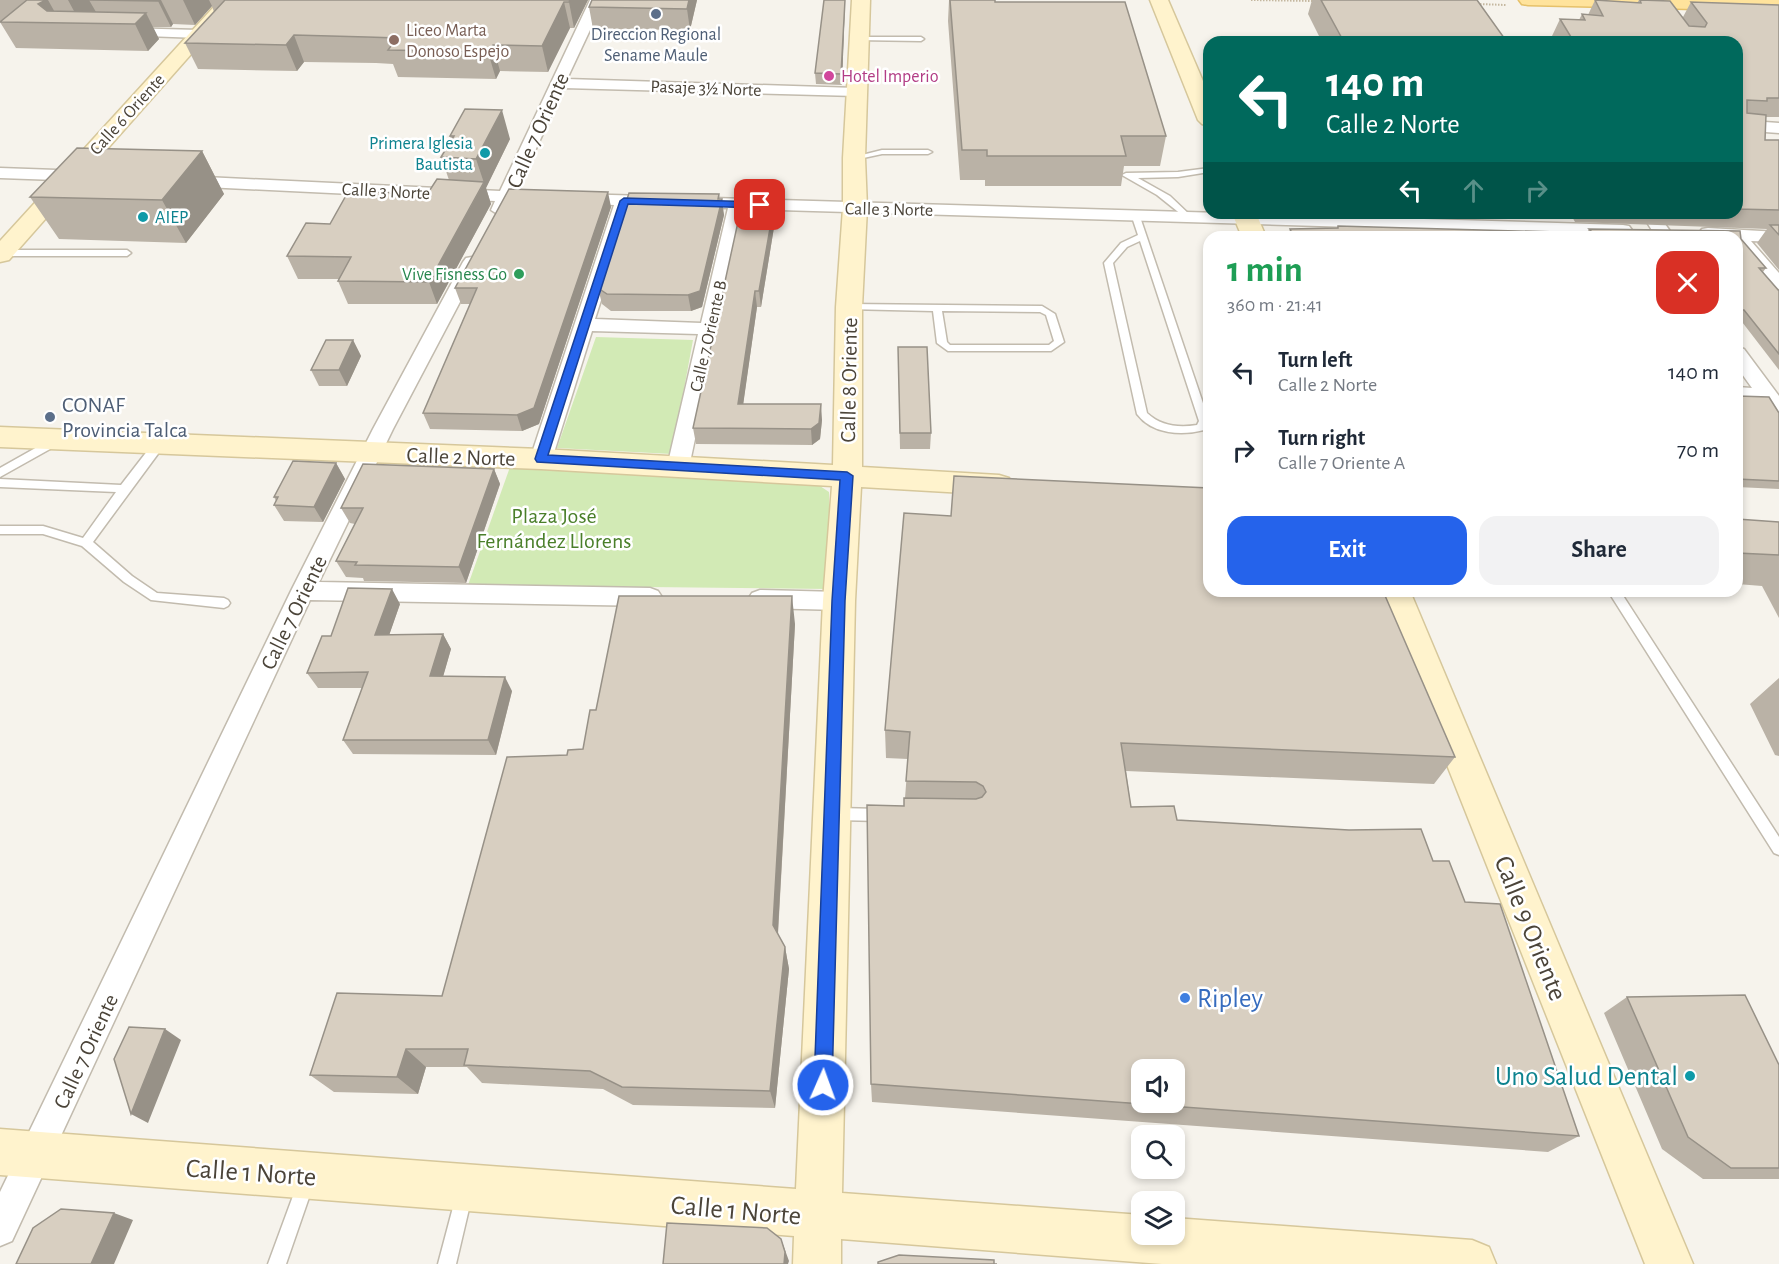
<!DOCTYPE html>
<meta charset="utf-8">
<style>
:root{--surface:#fff;--page:#f2f2f3;--text:#1f2937;--muted:#747a83;--accent:#2563eb}
body{margin:0;font-family:"Alegreya Sans",sans-serif;background:var(--page);color:var(--text);height:100vh;display:flex;flex-direction:column;font-size:22px;white-space:nowrap}
*{box-sizing:border-box;margin:0}
p{font-size:20px;color:var(--muted)}
.icon{flex:none;width:33px;height:33px;fill:none;stroke:currentColor;stroke-width:2;stroke-linecap:round;stroke-linejoin:round}
.map{position:relative;flex:1;overflow:hidden}
.side{position:absolute;left:1203px;top:231px;width:540px;height:366px;display:flex;flex-direction:column;background:var(--surface);border-radius:18px;box-shadow:0 3px 9px #0003}
.side>*{flex:none}
.banner{position:absolute;left:1203px;top:36px;width:540px;height:183px;border-radius:18px;box-shadow:0 3px 9px #0003;background:#00695c;color:#fff;overflow:hidden}
.controls{position:absolute;left:1131px;top:1059px;display:grid;gap:12px}
.controls a{display:grid;place-items:center;width:54px;height:54px;border-radius:12px;background:var(--surface);box-shadow:0 3px 9px #0003;font-size:30px}
.pin{position:absolute;display:grid;place-items:center;width:51px;height:51px;color:#fff;margin:-26px;border-radius:12px;box-shadow:0 3px 9px #0006}
.me{position:absolute;width:66px;margin:-33px;rotate:2deg;stroke-linejoin:round;filter:drop-shadow(0 0 4px #0008)}
.turn{display:flex;align-items:center;gap:21px;height:126px;padding:0 24px;font-size:27px}
.turn .icon{width:78px;height:78px;stroke-width:2.5}
.turn b{display:block;font-size:42px;line-height:51px}
.lanes{display:flex;align-items:center;height:57px;padding:0 24px;background:#0003;justify-content:center;gap:30px;direction:ltr}
.lanes .off{opacity:.35}
.round{display:grid;place-items:center;flex:none;width:63px;height:63px;border-radius:18px;background:var(--page)}
.summary{display:flex;align-items:center;justify-content:space-between;height:102px;padding:0 24px}
h1{font-size:36px;font-weight:600;line-height:45px;color:#1e9e55}
.action{display:flex;gap:12px;margin-top:auto;padding:12px 24px}
.action a{flex:1;height:69px;border-radius:18px;background:var(--accent);color:#fff;font-size:24px;font-weight:600;line-height:69px;text-align:center}
.action a+a{background:var(--page);color:var(--text)}
ul{padding:0;list-style:none}
li{display:flex;align-items:center;gap:18px;height:78px;padding:0 24px}
li div{flex:1}
li b{display:block;font-size:22px}
li em{font-style:normal}
.map>svg:first-child{display:block}
.green{fill:#d2eab5}
.lines{fill:none;stroke-linecap:round;stroke-linejoin:round}
.lane-casing{stroke:#c2bbae;stroke-width:3}
.street-casing{stroke:#c2bbae;stroke-width:3}
.secondary-casing{stroke:#d6c79b;stroke-width:3}
.primary-casing{stroke:#e6c16a;stroke-width:3}
.path{stroke:#c4b79f;stroke-width:2;stroke-dasharray:1.5 1.5;stroke-linecap:butt}
.lane{fill:#fff;fill-rule:evenodd}
.street{fill:#fff;fill-rule:evenodd}
.secondary{fill:#fff3cd;fill-rule:evenodd}
.primary{fill:#ffe39c;fill-rule:evenodd}
.wall{fill:#bab2a6}
.shaded-wall{fill:#979187}
.building{fill:#d8cfc1;stroke:#979187;stroke-width:1.5;fill-rule:evenodd}
.route{fill:#2563eb;stroke:#184099;stroke-width:1.5}
.service-dot{fill:#5c6f8a;stroke:#fff;stroke-width:2}
.education-dot{fill:#8d6e63;stroke:#fff;stroke-width:2}
.hotel-dot{fill:#d1479c;stroke:#fff;stroke-width:2}
.culture-dot{fill:#0f9aa8;stroke:#fff;stroke-width:2}
.leisure-dot{fill:#2e9e5b;stroke:#fff;stroke-width:2}
.shop-dot{fill:#3f7fe0;stroke:#fff;stroke-width:2}
.labels{text-anchor:middle;stroke-width:5;stroke-linejoin:round;paint-order:stroke}
.far-education-label{font-size:18px;fill:#785e54;stroke:#fff;text-anchor:start}
.far-service-label{font-size:18px;fill:#4e5e75;stroke:#fff}
.far-hotel-label{font-size:18px;fill:#b23c85;stroke:#fff;text-anchor:start}
.far-street-label{font-size:18px;fill:#4b4439;stroke:#fff}
.far-culture-label{font-size:18px;fill:#0d838f;stroke:#fff;text-anchor:end}
.far-leisure-label{font-size:18px;fill:#27864d;stroke:#fff;text-anchor:end}
.street-label{font-size:22px;fill:#4b4439;stroke:#fff}
.service-label{font-size:22px;fill:#4e5e75;stroke:#fff;text-anchor:start}
.park-label{font-size:22px;fill:#4a7f2a;stroke:#fff}
.near-street-label{font-size:27px;fill:#4b4439;stroke:#fff}
.near-shop-label{font-size:27px;fill:#366cbe;stroke:#fff;text-anchor:start}
.near-culture-label{font-size:27px;fill:#0d838f;stroke:#fff;text-anchor:end}
</style>
<div class="map">
<svg width="1779" height="1264" viewBox="0 0 1779 1264">
<rect width="100%" height="100%" fill="#f6f3ec"/>
<path class="green" d="M596 337 693 340 672 454 557 448Z
M510 467 814 482 829 492 830 589 468 585Z"/>
<g class="lines">
<g class="lane-casing">
<path id="lane" d="M858 37H921L924 39 921 41 856 40V38Z
M882 150H928L932 152 928 154H882L854 160 850 158Z
M1209 168V172L1178 177 1138 178 1170 196 1191 216 1187 219 1157 195 1122 175 1126 173 1178 172Z
M1135 211 1139 214 1209 421 1204 430C1181 436 1152 434 1137 414L1104 263 1121 243 1138 235 1131 214ZM1140 241 1199 421 1197 425C1178 428 1161 426 1147 413L1113 263 1127 247Z
M2 250H127L131 253 127 256H2L0 255V251Z
M849 304 1042 306 1055 314 1064 342 1051 351H948L937 343 933 311 846 309V305ZM942 311 1040 312 1046 315 1054 341 1049 345H950L947 342Z
M55 437 59 438 60 441 59 444 0 477V468Z
M159 440 164 444 163 447 93 542 132 576 157 593 224 598 228 600 230 603 228 606 224 608 151 600 124 582 82 546 43 534H0V526H43L83 538 116 492 0 487V479L121 485 155 441Z
M1608 591H1620L1779 837V855L1774 853Z
M836 808 882 809 887 811 889 815 887 819 882 821 836 820 831 818 829 814 831 810Z
M306 1175 312 1177 314 1183 286 1264H268L300 1177Z
M464 1188 470 1190 472 1196 456 1264H438L456 1196 458 1190Z"/>
</g>
<g class="street-casing">
<path id="street" d="M590 0H604L567 79 856 88 863 92 856 96 564 88 516 192 537 193 545 198 537 203 511 202 505 214 499 215 491 210 495 201 185 186 177 181 185 176 500 191Z
M124 28 199 30 206 34 199 38 119 35 117 32Z
M1737 120 1779 123V133L1737 130Z
M0 168 85 171 93 176 85 181 0 178Z
M578 194 1623 225 1629 226 1632 230 1629 234 1623 235 744 209 689 467 685 472 678 474 671 472 667 467 698 334 592 331 552 459 548 464 541 466 534 464 530 459 614 205 572 203 570 199ZM631 206 728 208 701 323 595 319Z
M1641 213H1657L1670 231 1667 235H1655Z
M1708 228 1779 232V242L1751 241 1779 273V289L1773 288 1737 246V237H1702L1699 233 1702 229Z
M472 257 478 258 481 262 393 429 319 582 650 588 658 591 662 597 658 603 650 606 310 600 12 1241 0 1246V1192L291 591 373 429 463 262 466 258Z
M1737 347 1744 349 1779 396V417L1772 415 1762 401H1737V387L1752 388 1737 367Z
M760 590 839 592 847 595 851 601 847 607 839 610 760 608 752 605 748 599 752 593Z"/>
</g>
<g class="secondary-casing">
<path id="secondary" d="M220 0H239L9 260 0 262V241Z
M852 0H870L865 158 867 208 862 307V467L999 475 1009 478 1014 485 1009 492 999 495 861 487 855 601 842 1193 1142 1215V1234H1174V1218L1472 1240 1489 1247 1496 1264H1162L841 1239V1264H793L794 1236 0 1175V1129L796 1189 823 601 832 486 541 469 0 447V427L541 449 833 465 836 307 843 208V158Z
M1150 0H1168L1209 95V126L1202 124 1198 120Z
M1232 213H1256L1266 237H1242Z
M1378 591H1410L1693 1264H1645Z"/>
</g>
<g class="primary-casing">
<path id="primary" d="M1519 0H1779V11L1528 5 1522 4Z"/>
</g>
<path class="path" d="M1251 0 1314 1
M1477 4 1506 5"/>
<use href="#lane" class="lane"/>
<use href="#street" class="street"/>
<use href="#secondary" class="secondary"/>
<use href="#primary" class="primary"/>
</g>
<path class="wall" d="M0 0H588L574 28H570L548 72 500 71 496 79 398 77 393 64 376 63 304 62 297 71 198 69 185 43 214 12 212 6 195 25 173 24 171 27H153L159 39 148 51 16 48 0 22Z
M697 0 690 30 593 29 589 7Z
M845 0 842 85 816 84 815 73Z
M949 0H995V2L1166 136 1160 166H1124L1121 186H985V180H960L948 21Z
M1312 0H1477L1507 42H1322L1308 14Z
M1595 0 1637 3 1639 0H1654L1683 17 1691 2 1779 5V117H1766L1765 140H1779V270L1757 243 1767 229 1575 222 1570 213H1737V42H1555L1552 36 1560 19 1579 20 1582 14 1588 15Z
M450 136 510 139 486 188 491 204 437 304H348L338 281 339 279H298L287 256 330 224 428 193 449 180 441 157 451 141Z
M202 151 224 194 186 243 59 239 30 197Z
M719 199 724 215 702 307 691 311H611L602 304 598 288Z
M775 200 776 215 761 307H757L743 404 822 420 820 439 812 445 696 444 693 428Z
M611 207 539 424 522 431 430 429 423 413 470 304H461L455 288Z
M1338 226 1587 233 1589 229 1740 231 1741 239 1766 268 1763 272 1779 291V370L1739 318H1737V237H1288L1290 229 1337 228Z
M353 340 361 356 347 386H319L311 370Z
M898 347 931 433 930 449H900Z
M1737 396 1779 413V489L1737 487Z
M336 463 345 479 323 522 284 521 274 505 276 501 274 497Z
M494 469 500 484 466 583 364 581 363 578 346 577 336 561 355 524 350 523 341 508Z
M1737 519 1779 522V618L1762 586 1737 584Z
M400 604 389 635 443 634 451 649 443 676 512 691 496 755 353 754 343 740 362 688H318L307 673 331 636Z
M795 624 778 935 785 947 789 969 775 1108 633 1105 603 1089 482 1083 467 1067H426L418 1094 334 1092 310 1075 442 996 567 755 583 749 596 710Z
M1779 678V756L1775 755 1750 704Z
M885 730 1455 757 1434 784 1126 771 1131 807 1177 820 1433 861 1465 902 1579 1136 1548 1152 872 1102 871 1084 905 798 908 759 886 758Z
M1627 997 1779 1065V1179H1703L1662 1149 1604 1013Z"/>
<path class="shaded-wall" d="M46 0H48L61 23 38 4Z
M68 0H89L96 12 83 24H81Z
M159 0H161L173 24 171 27 158 1Z
M183 0H209L212 6 195 25Z
M570 0H588L574 28 569 2Z
M689 0H697L690 30 687 9Z
M845 0 842 85 841 74Z
M564 2 570 28 548 72 542 46Z
M146 13 159 39 148 51 135 24Z
M294 35 304 62 297 71 286 45Z
M493 45 500 71 496 79 488 52Z
M502 110 510 139 486 188 491 204 437 304 429 282 484 183 476 159Z
M202 151 224 194 186 243 162 200Z
M608 192 611 207 539 424 522 431 517 415Z
M719 194 720 206 722 199 724 215 702 307 691 311 688 295Z
M775 200 776 215 761 307 759 291Z
M755 291 757 307 741 420 738 404Z
M353 340 361 356 347 386 339 370Z
M821 404 822 420 820 439 812 445 811 429Z
M336 463 345 479 323 522 314 507Z
M494 469 500 484 466 583 459 567Z
M392 589 400 604 384 650 375 635Z
M792 596 795 624 777 948 773 925Z
M443 634 451 649 439 691 430 676Z
M505 677 512 691 496 755 488 740Z
M785 947 789 969 775 1108 770 1091Z
M165 1029 181 1040 148 1123 131 1114Z
M406 1049 426 1067 418 1094 397 1077Z
M114 1213 133 1220 114 1264H91Z
M781 1239 789 1261 788 1264H784Z"/>
<path class="building" d="M27 0H46L38 4 47 11 146 13 135 24 0 22Z
M89 0H159L158 1Z
M225 0H570L569 2H564L542 46 493 45 488 52 388 50 397 38 367 37 294 35 286 45 185 43Z
M592 0H689L687 9 589 7Z
M824 0H845L841 74 815 73Z
M950 0H995V2H1125L1166 136H1121L1126 156H987V150H962Z
M1321 0H1477L1507 42H1344Z
M1595 0 1641 3 1640 0 1670 1 1689 26 1705 27 1707 23 1691 2 1779 5V98H1767V101L1747 100V113L1766 115 1765 140H1779V210L1737 209V42H1574L1560 19 1585 20 1582 14 1603 16Z
M465 109 502 110 476 159 441 157 454 136H450Z
M77 148 202 151 162 200 30 197Z
M437 179 484 182 429 282 338 281 351 257 287 256 306 223 330 224 348 192 428 193Z
M509 189 608 192 534 408 517 415 423 413 477 288H455Z
M629 193 719 194 718 199H722L700 291 688 295 607 294 598 288Z
M743 199 775 200 759 291H755L738 404H821L819 423 811 429 693 428Z
M1770 225H1779V235Z
M1338 226 1593 233 1589 229 1740 231 1741 239 1766 268H1759L1779 291V354L1744 310H1737V237H1294L1290 229 1338 228Z
M326 340H353L339 370H311Z
M898 347H927L931 433H900Z
M1737 396 1769 397 1779 413V481L1737 479Z
M293 461 336 463 314 507 274 505 278 497H274Z
M363 464 494 469 459 567 355 565 357 562 336 561 363 508H341Z
M954 476 1209 488V591H1383L1455 757 1121 743 1131 807 1174 806 1177 820 1349 830 1421 829 1433 861H1449L1465 902 1500 904 1579 1136 871 1084 867 805 904 806V798L976 799 982 797 986 792 983 786 976 782 906 781 910 732 885 730 904 513 951 516ZM1142 1070H1174V1102H1142Z
M1737 519 1779 522V555L1737 553Z
M348 588 392 589 375 635 443 634 430 676 505 677 488 740H343L368 672 307 673 322 636H331Z
M619 596H792L773 925 785 947 770 1091 622 1087 590 1071 464 1065 468 1049H406L397 1077 310 1075 337 993 442 996 507 757 567 755 568 750 583 749 590 710H596Z
M1745 995 1779 1065V1168H1731L1688 1137 1627 997Z
M129 1027 165 1029 131 1114 114 1059Z
M61 1209 114 1213 91 1264H16L33 1228Z
M667 1223 767 1228 781 1239 785 1252 784 1264H663Z
M899 1255 994 1260V1264H997H878V1262Z"/>
<path class="route" d="M624 198 760 202 765 205 760 208 628 204 548 455 847 472 853 476 845 601 832 1085 829 1091 823 1094 816 1091 814 1085 832 601 840 480 537 462 535 459 620 201Z"/>
<g class="service-dot">
<circle cx="656" cy="14" r="6"/>
<circle cx="50" cy="417" r="6"/>
</g>
<circle class="education-dot" cx="394" cy="40" r="6"/>
<circle class="hotel-dot" cx="829" cy="76" r="6"/>
<g class="culture-dot">
<circle cx="485" cy="153" r="6"/>
<circle cx="143" cy="217" r="6"/>
<circle cx="1690" cy="1076" r="6"/>
</g>
<circle class="leisure-dot" cx="519" cy="274" r="6"/>
<circle class="shop-dot" cx="1185" cy="998" r="6"/>
<g class="labels">
<g class="far-education-label">
<text x="406" y="36">Liceo Marta<tspan x="406" dy="21">Donoso Espejo</tspan></text>
</g>
<g class="far-service-label">
<text x="656" y="40">Direccion Regional<tspan x="656" dy="21">Sename Maule</tspan></text>
</g>
<g class="far-hotel-label">
<text x="841" y="82">Hotel Imperio</text>
</g>
<g class="far-street-label">
<text transform="translate(706 88) rotate(2)" y="6">Pasaje 3½ Norte</text>
<text transform="translate(127 114) rotate(-48)" y="6">Calle 6 Oriente</text>
<text transform="translate(386 191) rotate(3)" y="6">Calle 3 Norte</text>
<text transform="translate(889 209) rotate(1)" y="6">Calle 3 Norte</text>
<text transform="translate(708 336) rotate(-77)" y="6">Calle 7 Oriente B</text>
</g>
<g class="far-culture-label">
<text x="473" y="149">Primera Iglesia<tspan x="473" dy="21">Bautista</tspan></text>
<text x="155" y="223" text-anchor="start">AIEP</text>
</g>
<g class="far-leisure-label">
<text x="507" y="280">Vive Fisness Go</text>
</g>
<g class="street-label">
<text transform="translate(537 130) rotate(-66)" y="8">Calle 7 Oriente</text>
<text transform="translate(848 380) rotate(-89)" y="8">Calle 8 Oriente</text>
<text transform="translate(461 456) rotate(2)" y="8">Calle 2 Norte</text>
<text transform="translate(293 612) rotate(-64)" y="8">Calle 7 Oriente</text>
<text transform="translate(85 1051) rotate(-65)" y="8">Calle 7 Oriente</text>
</g>
<g class="service-label">
<text x="62" y="412">CONAF<tspan x="62" dy="25">Provincia Talca</tspan></text>
</g>
<g class="park-label">
<text x="554" y="523">Plaza José<tspan x="554" dy="25">Fernández Llorens</tspan></text>
</g>
<g class="near-street-label">
<text transform="translate(1531 928) rotate(68)" y="9">Calle 9 Oriente</text>
<text transform="translate(251 1172) rotate(4)" y="9">Calle 1 Norte</text>
<text transform="translate(736 1210) rotate(5)" y="9">Calle 1 Norte</text>
</g>
<g class="near-shop-label">
<text x="1197" y="1007">Ripley</text>
</g>
<g class="near-culture-label">
<text x="1678" y="1085">Uno Salud Dental</text>
</g>
</g>
</svg>
<div class="controls">
<a><svg class="icon" aria-label="sound" viewBox="0 0 24 24"><path d="M4 9h4l5-4v14l-5-4H4zM17 9q2 3 0 6"/></svg></a>
<a><svg class="icon" aria-label="search" viewBox="0 0 24 24"><circle cx="10" cy="10" r="6"/><path d="M15 15l6 6"/></svg></a>
<a><svg class="icon" aria-label="layers" viewBox="0 0 24 24"><path d="M12 4l9 5-9 5-9-5zM3 14l9 5 9-5"/></svg></a>
</div>
<div class="pin" style="left:760px;top:205px;background:#d93025"><svg class="icon" aria-label="arrive" viewBox="0 0 24 24"><path d="M6 21V4h12l-3 4 3 4H6"/></svg></div>
<svg class="me" style="left:823px;top:1085px" viewBox="-20 -20 40 40"><circle r="17" fill="#2563eb" stroke="#fff" stroke-width="3"/><path d="M0-11L8 9 0 5-8 9z" fill="#fff"/></svg>
<div class="banner">
<div class="turn"><svg class="icon" aria-label="left" viewBox="0 0 24 24"><path d="M17 20v-9H6M10 6l-5 5 5 5"/></svg><div><b>140 m</b>Calle 2 Norte</div></div>
<div class="lanes"><svg class="icon" aria-label="left" viewBox="0 0 24 24"><path d="M17 20v-9H6M10 6l-5 5 5 5"/></svg><svg class="icon off" aria-label="ahead" viewBox="0 0 24 24"><path d="M12 20V5M6 11l6-6 6 6"/></svg><svg class="icon off" aria-label="right" viewBox="0 0 24 24"><path d="M7 20v-9h11M14 6l5 5-5 5"/></svg></div>
</div>
<section class="side">
<div class="summary"><div><h1>1 min</h1><p>360 m · 21:41</p></div><a class="round" style="background:#d93025;color:#fff"><svg class="icon" aria-label="close" viewBox="0 0 24 24"><path d="M6 6l12 12M18 6L6 18"/></svg></a></div>
<ul>
<li><svg class="icon" aria-label="left" viewBox="0 0 24 24"><path d="M17 20v-9H6M10 6l-5 5 5 5"/></svg><div><b>Turn left</b><p>Calle 2 Norte</p></div><em>140 m</em></li>
<li><svg class="icon" aria-label="right" viewBox="0 0 24 24"><path d="M7 20v-9h11M14 6l5 5-5 5"/></svg><div><b>Turn right</b><p>Calle 7 Oriente A</p></div><em>70 m</em></li>
</ul>
<div class="action"><a>Exit</a><a>Share</a></div>
</section>
</div>
